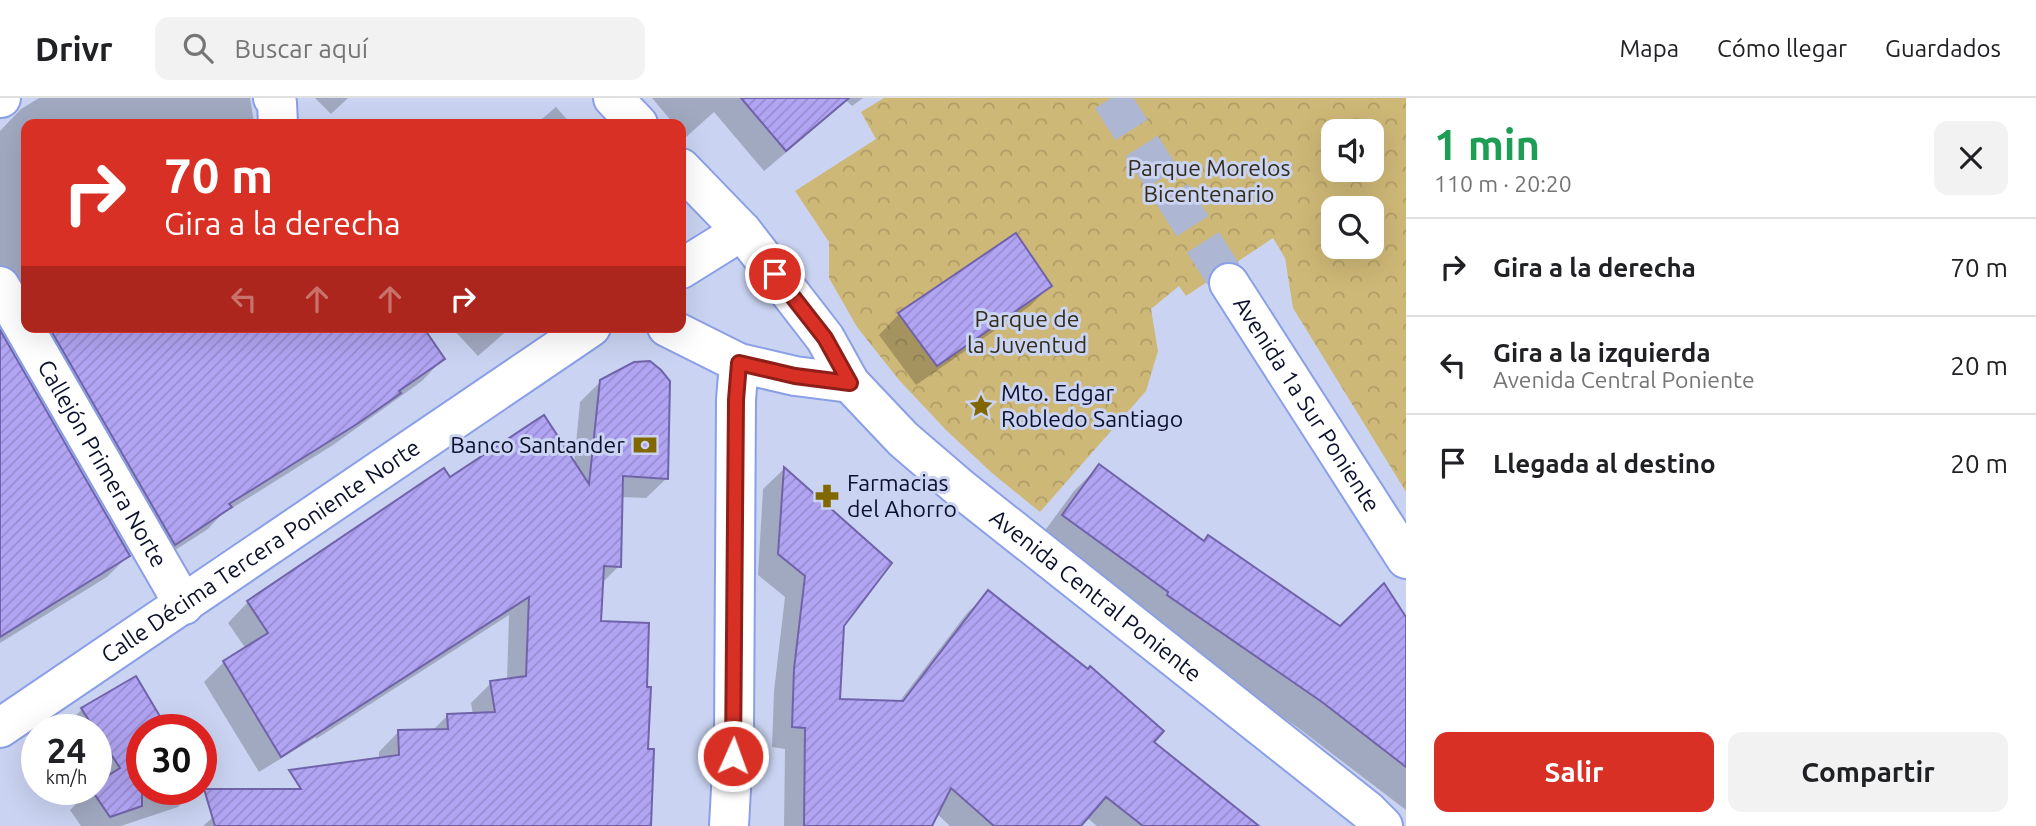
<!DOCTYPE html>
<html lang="es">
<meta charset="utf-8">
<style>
:root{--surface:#fff;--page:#f2f2f2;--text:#202124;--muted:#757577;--line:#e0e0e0;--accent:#d93025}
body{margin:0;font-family:Ubuntu,sans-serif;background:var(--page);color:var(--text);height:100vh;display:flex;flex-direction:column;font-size:26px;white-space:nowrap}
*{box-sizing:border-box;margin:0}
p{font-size:23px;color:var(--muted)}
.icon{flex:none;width:38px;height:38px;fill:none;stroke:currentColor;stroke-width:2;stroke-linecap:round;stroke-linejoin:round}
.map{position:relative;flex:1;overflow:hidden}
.sheet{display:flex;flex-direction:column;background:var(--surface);width:630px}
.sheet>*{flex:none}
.top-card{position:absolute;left:21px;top:21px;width:665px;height:214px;border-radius:14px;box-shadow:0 7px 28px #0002;background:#d93025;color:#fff;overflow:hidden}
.controls{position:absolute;left:1321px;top:21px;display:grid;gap:14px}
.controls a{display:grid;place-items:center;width:63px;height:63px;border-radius:14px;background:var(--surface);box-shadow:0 7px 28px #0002;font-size:35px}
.speed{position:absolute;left:21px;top:616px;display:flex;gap:14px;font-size:35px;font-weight:700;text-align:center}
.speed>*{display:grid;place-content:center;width:91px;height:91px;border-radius:50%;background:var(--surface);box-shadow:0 7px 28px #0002;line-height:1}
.speed small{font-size:18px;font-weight:400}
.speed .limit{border:10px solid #d22;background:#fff;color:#111}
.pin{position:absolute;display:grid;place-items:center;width:60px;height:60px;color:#fff;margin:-30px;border:4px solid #fff;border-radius:50%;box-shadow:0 2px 7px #0007}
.me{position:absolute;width:77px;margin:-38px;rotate:2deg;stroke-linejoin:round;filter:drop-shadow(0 0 5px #0008)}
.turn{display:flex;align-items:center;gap:24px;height:147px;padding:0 28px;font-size:32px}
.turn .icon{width:91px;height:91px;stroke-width:2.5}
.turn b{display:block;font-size:49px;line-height:60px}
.lanes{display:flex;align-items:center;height:66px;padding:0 28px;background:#0003;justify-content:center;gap:35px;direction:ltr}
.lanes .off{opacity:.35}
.round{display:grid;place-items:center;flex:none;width:74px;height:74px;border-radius:14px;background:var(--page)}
.headline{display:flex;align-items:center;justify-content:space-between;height:119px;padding:0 28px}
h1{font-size:42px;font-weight:600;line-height:52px;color:#1e9e55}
.button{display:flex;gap:14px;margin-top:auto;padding:14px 28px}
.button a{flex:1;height:80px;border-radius:14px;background:var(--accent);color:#fff;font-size:28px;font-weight:600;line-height:80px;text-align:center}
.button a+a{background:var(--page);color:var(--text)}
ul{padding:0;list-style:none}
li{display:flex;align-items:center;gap:21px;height:98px;padding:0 28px;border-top:2px solid var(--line)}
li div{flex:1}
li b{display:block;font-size:26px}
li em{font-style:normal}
header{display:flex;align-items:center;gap:42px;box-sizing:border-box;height:98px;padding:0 35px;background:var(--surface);border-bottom:2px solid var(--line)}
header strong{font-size:33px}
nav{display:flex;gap:38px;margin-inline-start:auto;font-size:24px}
.search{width:490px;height:63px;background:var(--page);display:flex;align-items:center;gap:18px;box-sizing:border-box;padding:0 24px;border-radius:14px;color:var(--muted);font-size:26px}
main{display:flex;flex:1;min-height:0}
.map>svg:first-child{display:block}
.park{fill:url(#park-crowns);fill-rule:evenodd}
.shadow{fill:#0003}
.building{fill:url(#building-hatch);stroke:#7163aa;stroke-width:2}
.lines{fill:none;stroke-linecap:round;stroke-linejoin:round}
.minor-tunnel{stroke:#adb7d4;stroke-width:38;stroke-dasharray:38 19;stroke-linecap:butt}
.minor-casing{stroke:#8a9fe7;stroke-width:42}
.major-casing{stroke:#8a9fe7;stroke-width:42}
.minor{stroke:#fff;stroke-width:38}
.major{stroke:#fff;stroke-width:38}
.route-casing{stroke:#8d1f18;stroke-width:18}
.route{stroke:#d93025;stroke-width:12}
.labels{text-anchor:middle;stroke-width:6;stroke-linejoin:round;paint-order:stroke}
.park-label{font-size:23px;fill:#342d1a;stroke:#cad4f2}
.poi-label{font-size:23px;fill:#0b112c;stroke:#cad4f2;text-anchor:start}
.street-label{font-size:23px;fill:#0b112c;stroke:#cad4f2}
</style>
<header>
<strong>Drivr</strong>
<div class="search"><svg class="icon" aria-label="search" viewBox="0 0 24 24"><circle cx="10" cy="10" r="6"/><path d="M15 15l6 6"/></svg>Buscar aquí</div>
<nav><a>Mapa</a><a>Cómo llegar</a><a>Guardados</a></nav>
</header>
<main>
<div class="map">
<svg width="1406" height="728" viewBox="0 0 1406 728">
<defs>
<pattern id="park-crowns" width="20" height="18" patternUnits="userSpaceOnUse" patternTransform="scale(1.75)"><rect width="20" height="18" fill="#ceb877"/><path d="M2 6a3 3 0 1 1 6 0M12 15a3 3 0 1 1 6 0" fill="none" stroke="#b09d67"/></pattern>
<pattern id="building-hatch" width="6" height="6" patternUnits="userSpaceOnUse" patternTransform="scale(1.75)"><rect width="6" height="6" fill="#b1a4f3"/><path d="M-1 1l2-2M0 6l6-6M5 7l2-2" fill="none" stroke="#978cd0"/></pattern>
</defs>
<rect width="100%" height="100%" fill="#cad4f2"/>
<path class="park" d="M884 0H1406V394L1293 210 1285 160 1273 140 1186 198 1179 188 1151 211 1158 253 1146 293 1040 414 992 375 946 332 899 282 857 229 829 180V144L795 93 876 41 861 14ZM1334 33H1372V72H1334ZM1334 110H1372V149H1334Z"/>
<path class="shadow" d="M39 0H250L254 24 252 26H26V229H421L443 261 422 283 333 347 221 417 208 431 152 467 0 203V33L21 11Z
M315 0H348L331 16Z
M652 0H863L852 8 847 3 764 73 714 14 685 40 681 35V26H674Z
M556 9 571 26H536Z
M1050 188 1030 208 916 287 879 237 899 216Z
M451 229H511L478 258Z
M0 235 128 458 107 479 0 545Z
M601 283 667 380 646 400 621 399 619 468 601 486 599 525 646 652 649 728H203L213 719 324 693 379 661V654L399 633H432L448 617H473L471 605 491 585 507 583 509 517 316 641V639L259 674 204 584 224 564 246 551 228 525 248 504 444 373 449 381 574 366 580 304Z
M1099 368 1203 444 1340 530 1406 522V712L1297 629 1143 523 1038 442 1074 393Z
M784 371 889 466 842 528 838 603 899 604 967 515 988 495 1152 644 1256 728H1097L1086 719 1079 728H950L936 715 930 728H784L785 651 772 649 774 593 785 499 758 477 763 391Z
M82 611 142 632V691H196L178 709 121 728H81L70 712 91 691H96V632H62Z"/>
<path class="building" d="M741 0H849L786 53Z
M1016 135 1052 188 937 268 898 215Z
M49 229H423L445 261 399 293 401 295 357 326 229 406 232 409 175 447Z
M0 232 130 458 0 539Z
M650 263 661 272 670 283 668 381 623 378 621 469 604 468 601 523 649 525 647 589H651L648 651H654L651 728H215L204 691H301L289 672 399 657 398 632 448 631 447 616 495 614 490 583 526 578 529 499 281 659 223 563 268 535 247 503 444 370 450 379 544 317 589 386 600 282 634 264Z
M1099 366 1204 443 1208 437 1340 528 1384 485 1406 519V669L1322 604 1167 497 1168 494 1062 417Z
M784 369 892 465 844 528 840 601 903 603 988 492 1088 571 1090 568 1164 633 1154 644 1259 728H1143L1106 699 1081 728H994L951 690 932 728H804L805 630 792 629 794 571 805 478 778 456Z
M136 578 168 632H142V708L110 719 91 691H96V685L120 670 81 610Z"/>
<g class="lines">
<path class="minor-tunnel" d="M1111 0 1229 185"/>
<g class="minor-casing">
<g id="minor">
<path d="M0 0H1"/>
<path d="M273 0 277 5 278 26"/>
<path d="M681 171 742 133"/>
<path id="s1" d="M1229 185 1406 461"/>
<path id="s2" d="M0 188 184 507"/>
<path d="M667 229 739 265 795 278 850 285"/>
<path id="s3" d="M0 630 591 229"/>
<path d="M729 728 734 635 736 302 739 265"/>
</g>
</g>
<g class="major-casing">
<g id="major">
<path d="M613 0 638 26"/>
<path id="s4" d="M681 70 742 133 825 240 850 285 903 341 960 390 1368 713 1383 728"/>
</g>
</g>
<use href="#minor" class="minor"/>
<use href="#major" class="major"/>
</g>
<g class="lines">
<g class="route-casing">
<path id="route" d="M733 658 736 302 739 265 795 278 850 285 825 240 775 176"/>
</g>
<use href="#route" class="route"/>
</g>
<defs>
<g id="sight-bare" transform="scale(1.89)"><path d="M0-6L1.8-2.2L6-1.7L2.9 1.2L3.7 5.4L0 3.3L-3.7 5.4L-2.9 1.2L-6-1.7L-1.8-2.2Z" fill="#816700" stroke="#cad4f2" stroke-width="2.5" paint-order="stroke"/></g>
<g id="bank-bare" transform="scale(1.89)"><path d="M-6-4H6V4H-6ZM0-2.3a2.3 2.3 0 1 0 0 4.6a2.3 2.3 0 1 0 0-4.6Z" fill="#816700" stroke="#cad4f2" stroke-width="2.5" paint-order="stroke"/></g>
<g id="pharmacy-bare" transform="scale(1.89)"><path d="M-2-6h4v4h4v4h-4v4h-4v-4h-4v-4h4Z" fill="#816700" stroke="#cad4f2" stroke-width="2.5" paint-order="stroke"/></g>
</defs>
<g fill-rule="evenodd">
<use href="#sight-bare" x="981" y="308"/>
<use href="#bank-bare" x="645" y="347"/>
<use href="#pharmacy-bare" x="827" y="398"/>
</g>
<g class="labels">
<g class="park-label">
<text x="1209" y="78">Parque Morelos<tspan x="1209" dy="26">Bicentenario</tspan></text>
<text x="1027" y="229">Parque de<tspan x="1027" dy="26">la Juventud</tspan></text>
</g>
<g class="poi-label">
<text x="1001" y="303">Mto. Edgar<tspan x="1001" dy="26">Robledo Santiago</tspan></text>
<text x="625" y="355" text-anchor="end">Banco Santander</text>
<text x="847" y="393">Farmacias<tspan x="847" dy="26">del Ahorro</tspan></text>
</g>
<g class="street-label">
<text dy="8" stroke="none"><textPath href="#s1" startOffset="144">Avenida 1a Sur Poniente</textPath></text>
<text dy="8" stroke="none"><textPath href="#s2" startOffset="205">Callejón Primera Norte</textPath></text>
<text dy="8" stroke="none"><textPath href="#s3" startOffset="315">Calle Décima Tercera Poniente Norte</textPath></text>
<text dy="8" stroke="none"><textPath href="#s4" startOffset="600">Avenida Central Poniente</textPath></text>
</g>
</g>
</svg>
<div class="controls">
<a><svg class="icon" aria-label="sound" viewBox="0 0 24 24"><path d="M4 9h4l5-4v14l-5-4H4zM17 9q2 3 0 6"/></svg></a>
<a><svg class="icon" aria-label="search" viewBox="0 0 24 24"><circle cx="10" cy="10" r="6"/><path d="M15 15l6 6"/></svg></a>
</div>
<div class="speed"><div>24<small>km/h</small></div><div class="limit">30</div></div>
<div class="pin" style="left:775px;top:176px;background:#d93025"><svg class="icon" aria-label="arrive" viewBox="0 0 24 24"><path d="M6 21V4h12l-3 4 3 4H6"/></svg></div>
<svg class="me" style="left:733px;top:658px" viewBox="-20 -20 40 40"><circle r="17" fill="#d93025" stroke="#fff" stroke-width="3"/><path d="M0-11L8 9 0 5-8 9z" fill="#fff"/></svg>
<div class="top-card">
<div class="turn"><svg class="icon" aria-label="right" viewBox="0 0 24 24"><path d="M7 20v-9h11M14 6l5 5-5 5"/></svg><div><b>70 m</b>Gira a la derecha</div></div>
<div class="lanes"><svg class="icon off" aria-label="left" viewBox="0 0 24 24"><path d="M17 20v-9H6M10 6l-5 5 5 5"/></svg><svg class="icon off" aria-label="ahead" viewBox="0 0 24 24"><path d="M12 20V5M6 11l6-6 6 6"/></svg><svg class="icon off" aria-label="ahead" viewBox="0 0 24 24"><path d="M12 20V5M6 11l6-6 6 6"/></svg><svg class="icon" aria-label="right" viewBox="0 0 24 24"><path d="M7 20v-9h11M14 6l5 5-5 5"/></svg></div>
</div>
</div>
<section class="sheet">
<div class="headline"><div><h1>1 min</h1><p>110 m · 20:20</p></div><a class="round"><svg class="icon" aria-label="close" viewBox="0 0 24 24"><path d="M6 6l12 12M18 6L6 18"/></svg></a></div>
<ul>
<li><svg class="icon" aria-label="right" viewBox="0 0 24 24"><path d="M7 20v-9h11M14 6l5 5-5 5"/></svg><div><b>Gira a la derecha</b></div><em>70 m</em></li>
<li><svg class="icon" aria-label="left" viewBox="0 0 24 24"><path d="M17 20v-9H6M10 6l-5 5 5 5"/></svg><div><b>Gira a la izquierda</b><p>Avenida Central Poniente</p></div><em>20 m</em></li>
<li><svg class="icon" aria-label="arrive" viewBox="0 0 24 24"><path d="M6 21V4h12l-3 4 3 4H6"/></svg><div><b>Llegada al destino</b></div><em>20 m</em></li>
</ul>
<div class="button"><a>Salir</a><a>Compartir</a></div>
</section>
</main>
